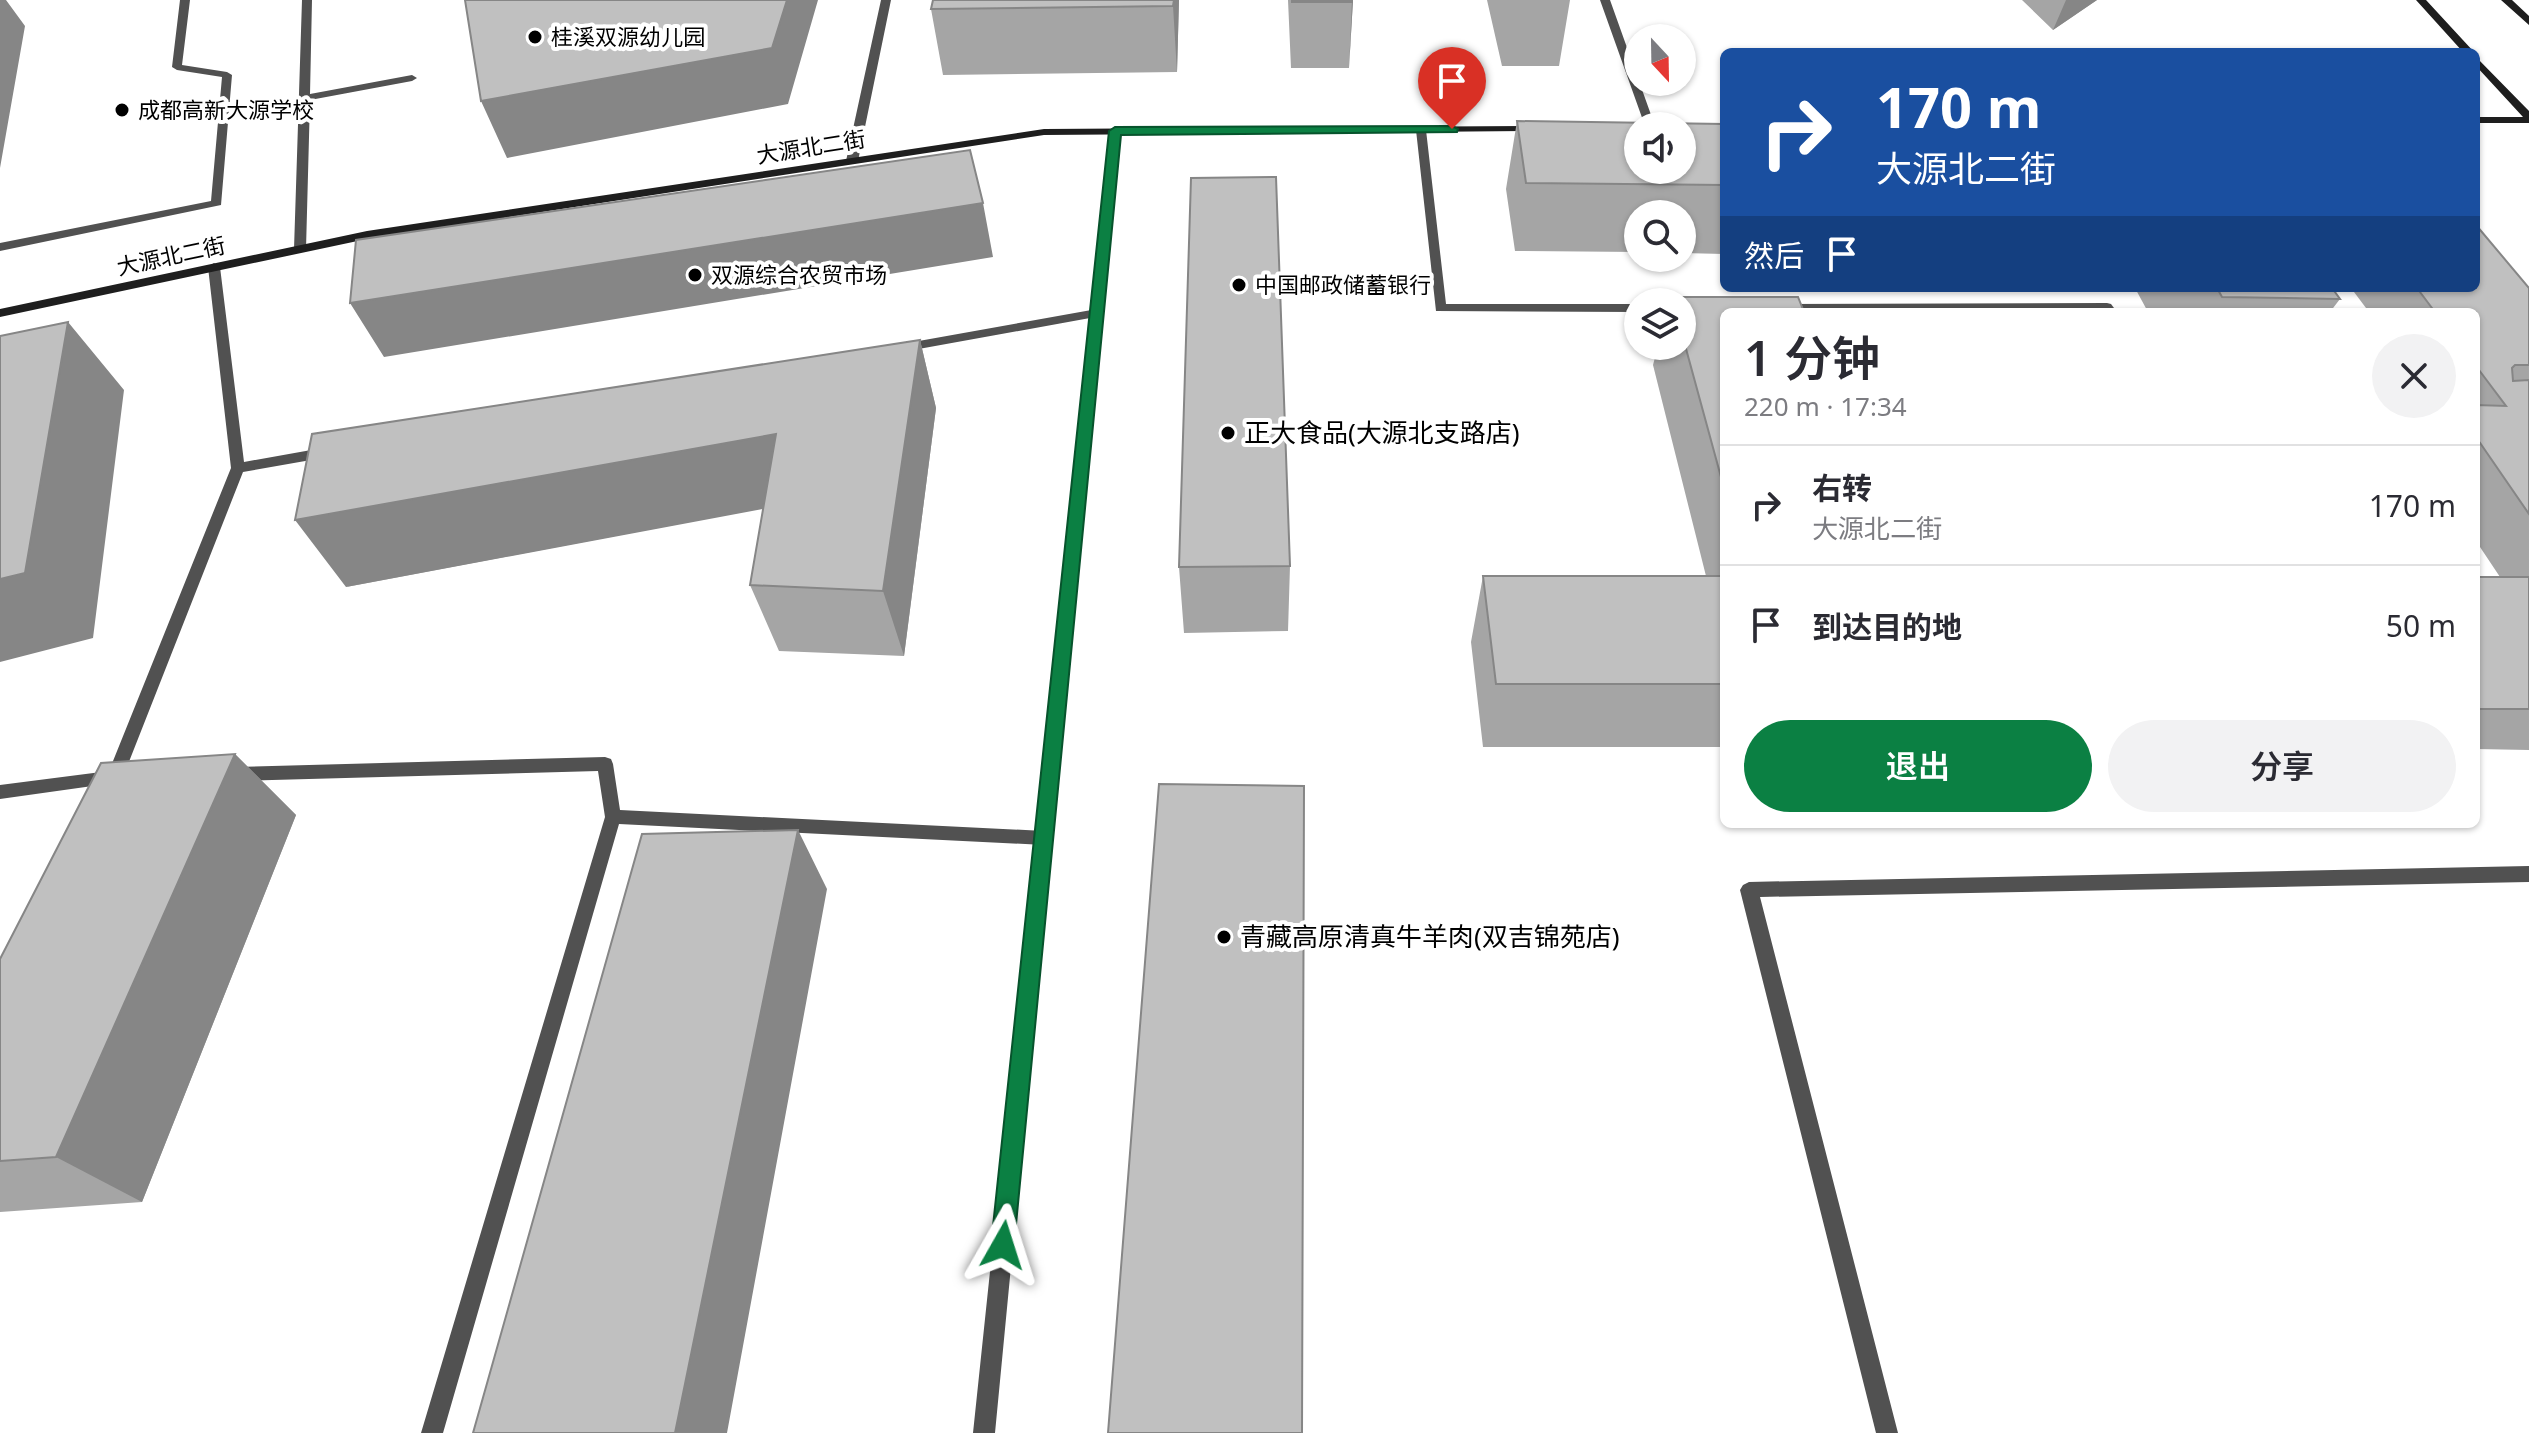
<!DOCTYPE html>
<html lang="zh">
<meta charset="utf-8">
<style>
:root{--surface:#fff;--page:#f2f2f3;--text:#2b2b33;--muted:#7c7c81;--line:#e1e1e2;--accent:#0b8043}
body{margin:0;font-family:"Noto Sans","Noto Sans SC",sans-serif;background:var(--page);color:var(--text);height:100vh;display:flex;flex-direction:column;font-size:30px;white-space:nowrap}
*{box-sizing:border-box;margin:0}
p{font-size:26px;color:var(--muted)}
.icon{flex:none;width:44px;height:44px;fill:none;stroke:currentColor;stroke-width:2;stroke-linecap:round;stroke-linejoin:round}
.map{position:relative;flex:1;overflow:hidden}
.details{position:absolute;left:1720px;top:308px;width:760px;height:520px;display:flex;flex-direction:column;background:var(--surface);border-radius:12px;box-shadow:0 2px 6px #0004}
.details>*{flex:none}
.banner{position:absolute;left:1720px;top:48px;width:760px;height:244px;border-radius:12px;box-shadow:0 2px 6px #0004;background:#1a4fa0;color:#fff;overflow:hidden}
.needle{width:52px;rotate:158deg}
.tools{position:absolute;left:1624px;top:24px;display:grid;gap:16px}
.tools a{display:grid;place-items:center;width:72px;height:72px;border-radius:50%;background:var(--surface);box-shadow:0 2px 6px #0004;font-size:40px}
.pin{position:absolute;display:grid;place-items:center;width:68px;height:68px;color:#fff;margin:-82px -34px;border-radius:50% 50% 50% 0;rotate:-45deg;box-shadow:0 0 8px #0007}
.pin .icon{rotate:45deg}
.me{position:absolute;width:88px;margin:-44px;rotate:6deg;stroke-linejoin:round;filter:drop-shadow(0 0 6px #0008)}
.turn{display:flex;align-items:center;gap:28px;height:168px;padding:0 24px;font-size:36px}
.turn .icon{width:104px;height:104px;stroke-width:2.5}
.turn b{display:block;font-size:56px;line-height:68px}
.then{display:flex;align-items:center;height:76px;padding:0 24px;background:#0003;gap:16px;font-size:30px}
.round{display:grid;place-items:center;flex:none;width:84px;height:84px;border-radius:42px;background:var(--page)}
.overview{display:flex;align-items:center;justify-content:space-between;height:136px;padding:0 24px}
h1{font-size:48px;font-weight:600;line-height:60px}
.cta{display:flex;gap:16px;margin-top:auto;padding:16px 24px}
.cta a{flex:1;height:92px;border-radius:48px;background:var(--accent);color:#fff;font-size:32px;font-weight:600;line-height:92px;text-align:center}
.cta a+a{background:var(--page);color:var(--text)}
ul{padding:0;list-style:none}
li{display:flex;align-items:center;gap:24px;height:120px;padding:0 24px;border-top:2px solid var(--line)}
li div{flex:1}
li b{display:block;font-size:30px}
li em{font-style:normal}
.map>svg:first-child{display:block}
.lines{fill:none;stroke-linecap:round;stroke-linejoin:round}
.lane{fill:#515151;fill-rule:evenodd}
.street{fill:#515151;fill-rule:evenodd}
.secondary{fill:#1e1e1e;fill-rule:evenodd}
.wall{fill:#a5a5a5}
.shaded-wall{fill:#868686}
.building{fill:#c0c0c0;stroke:#868686;stroke-width:2;fill-rule:evenodd}
.route{fill:#0b8043;stroke:#07532c;stroke-width:2}
.poi-dot{fill:#000;stroke:#fff;stroke-width:3}
.labels{text-anchor:middle;stroke-width:8;stroke-linejoin:round;paint-order:stroke}
.far-poi-label{font-size:22px;fill:#000;stroke:#fff;text-anchor:start}
.far-street-label{font-size:22px;fill:#000;stroke:#fff}
.poi-label{font-size:26px;fill:#000;stroke:#fff;text-anchor:start}
</style>
<div class="map">
<svg width="2529" height="1433" viewBox="0 0 2529 1433">
<rect width="100%" height="100%" fill="#fff"/>
<g class="lines">
<path class="lane" d="M180 0H190L182 65 227 72 232 75 221 205 0 251V243L211 201 222 77 177 70 172 67Z
M1421 127 1426 130 1446 304H1638V312L1436 311 1416 130Z
M214 263 220 267 244 462 328 447 335 452 328 457 243 472 121 782 0 799V785L109 771 231 468 208 267Z
M2107 303 2111 304 2117 312H1784L1778 308 1784 304Z
M1097 309 1101 310V316L902 352 896 348 902 344Z
M605 757 611 759 613 764 620 810 1044 831 1050 833 1053 838 1050 843 1044 845 619 824 443 1433H421L605 817 598 771 233 781 227 779 225 774 227 769 233 767Z
M2529 866V882L1760 897 1898 1433H1876L1740 890 1743 885 1749 882Z"/>
<path class="street" d="M302 0H312L310 94 412 75 417 78 412 81 310 100 306 249 300 253 294 249Z
M881 0H891L858 161 852 164 846 161Z
M1600 0H1610L1655 126H1645Z
M1115 128 1120 131 995 1433H973L1110 131Z"/>
<path class="secondary" d="M2416 0H2426L2474 52H2463Z
M2501 0H2512L2529 16V25Z
M2476 57 2529 111V123H2476V117H2523L2476 66Z
M1534 126 1538 127V131L1044 135 367 239 0 317V309L367 231 1044 129Z"/>
</g>
<path class="wall" d="M933 0H1179L1177 72 943 75 931 9Z
M1288 0H1353L1349 68H1291Z
M1487 0H1570L1559 66H1502Z
M2022 0H2097L2053 30Z
M1517 121 1724 124V254L1682 253V214H1638V252L1515 251 1506 189Z
M2135 288H2332L2340 299 2330 312H2148Z
M2351 288H2476L2529 365V750L2476 749V577H2500L2476 541V312H2369Z
M1672 297 1724 312V747H1483L1471 642 1483 576H1706L1653 365 1658 346H1682V302H1671Z
M920 340 936 408 904 656 779 651 750 585 763 508 346 587Z
M1290 566 1288 631 1184 633 1179 567Z
M235 754 296 815 142 1202 0 1212V959Z"/>
<path class="shaded-wall" d="M0 0H6L25 26 0 168Z
M787 0H818L788 104 507 158 481 101Z
M1174 0H1179L1177 72 1173 6Z
M1352 0H1353L1349 68Z
M2066 0H2097L2053 30Z
M983 203 993 257 384 357 350 303Z
M68 322 124 390 93 638 0 662V579Z
M920 340 936 408 904 656 883 591Z
M776 434 800 502 346 587 295 520Z
M235 754 296 815 142 1202 56 1157Z
M798 830 827 889 727 1433H675Z"/>
<path class="building" d="M465 0H787L772 48 481 101Z
M933 0H1174L1173 6 931 9Z
M1292 0H1352V2H1292Z
M1517 121 1724 124V185L1526 183ZM1638 126H1682V170H1638Z
M970 150 983 203 350 303 356 240Z
M1276 177 1290 566 1179 567 1191 178Z
M2476 225 2529 288V365H2515L2512 368 2513 381 2529 380V514L2476 437V405L2506 406 2476 366V312H2435L2417 288H2476Z
M2217 288H2332L2340 299 2222 297Z
M1672 297H1798L1804 312H1724V488L1682 334V302H1673Z
M68 322 25 573 0 579V336Z
M920 340 883 591 750 585 776 434 295 520 312 434Z
M1483 576H1724V684H1496Z
M2476 577H2529V709H2476Z
M235 754 56 1157 0 1161V959L101 763Z
M1159 784 1304 786 1302 1433H1108Z
M798 830 675 1433H473L642 834Z"/>
<path class="route" d="M1452 126 1458 129 1457 132 1121 135 1014 1245 1011 1253 1003 1257 995 1253 991 1245 1109 131 1115 127Z"/>
<g class="poi-dot">
<circle cx="535" cy="37" r="8"/>
<circle cx="122" cy="110" r="8"/>
<circle cx="695" cy="275" r="8"/>
<circle cx="1239" cy="285" r="8"/>
<circle cx="1228" cy="433" r="8"/>
<circle cx="1224" cy="937" r="8"/>
</g>
<g class="labels">
<g class="far-poi-label">
<text x="551" y="45">桂溪双源幼儿园</text>
<text x="138" y="118">成都高新大源学校</text>
<text x="711" y="283">双源综合农贸市场</text>
<text x="1255" y="293">中国邮政储蓄银行</text>
</g>
<g class="far-street-label">
<text transform="translate(811 147) rotate(-9)" y="8">大源北二街</text>
<text transform="translate(171 256) rotate(-12)" y="8">大源北二街</text>
</g>
<g class="poi-label">
<text x="1244" y="442">正大食品(大源北支路店)</text>
<text x="1240" y="946">青藏高原清真牛羊肉(双吉锦苑店)</text>
</g>
</g>
</svg>
<div class="tools">
<a><svg class="needle" viewBox="-14 -14 28 28"><path d="M0-13l5 13h-10z" fill="#e53935"/><path d="M0 13l5-13h-10z" fill="#7c7c81"/></svg></a>
<a><svg class="icon" aria-label="sound" viewBox="0 0 24 24"><path d="M4 9h4l5-4v14l-5-4H4zM17 9q2 3 0 6"/></svg></a>
<a><svg class="icon" aria-label="search" viewBox="0 0 24 24"><circle cx="10" cy="10" r="6"/><path d="M15 15l6 6"/></svg></a>
<a><svg class="icon" aria-label="layers" viewBox="0 0 24 24"><path d="M12 4l9 5-9 5-9-5zM3 14l9 5 9-5"/></svg></a>
</div>
<div class="pin" style="left:1452px;top:129px;background:#d93025"><svg class="icon" aria-label="arrive" viewBox="0 0 24 24"><path d="M6 21V4h12l-3 4 3 4H6"/></svg></div>
<svg class="me" style="left:1003px;top:1245px" viewBox="-20 -20 40 40"><path d="M0-17L14 15 0 8-14 15z" fill="#0b8043" stroke="#fff" stroke-width="4"/></svg>
<div class="banner">
<div class="turn"><svg class="icon" aria-label="right" viewBox="0 0 24 24"><path d="M7 20v-9h11M14 6l5 5-5 5"/></svg><div><b>170 m</b>大源北二街</div></div>
<div class="then">然后<svg class="icon" aria-label="arrive" viewBox="0 0 24 24"><path d="M6 21V4h12l-3 4 3 4H6"/></svg></div>
</div>
<section class="details">
<div class="overview"><div><h1>1 分钟</h1><p>220 m · 17:34</p></div><a class="round"><svg class="icon" aria-label="close" viewBox="0 0 24 24"><path d="M6 6l12 12M18 6L6 18"/></svg></a></div>
<ul>
<li><svg class="icon" aria-label="right" viewBox="0 0 24 24"><path d="M7 20v-9h11M14 6l5 5-5 5"/></svg><div><b>右转</b><p>大源北二街</p></div><em>170 m</em></li>
<li><svg class="icon" aria-label="arrive" viewBox="0 0 24 24"><path d="M6 21V4h12l-3 4 3 4H6"/></svg><div><b>到达目的地</b></div><em>50 m</em></li>
</ul>
<div class="cta"><a>退出</a><a>分享</a></div>
</section>
</div>
